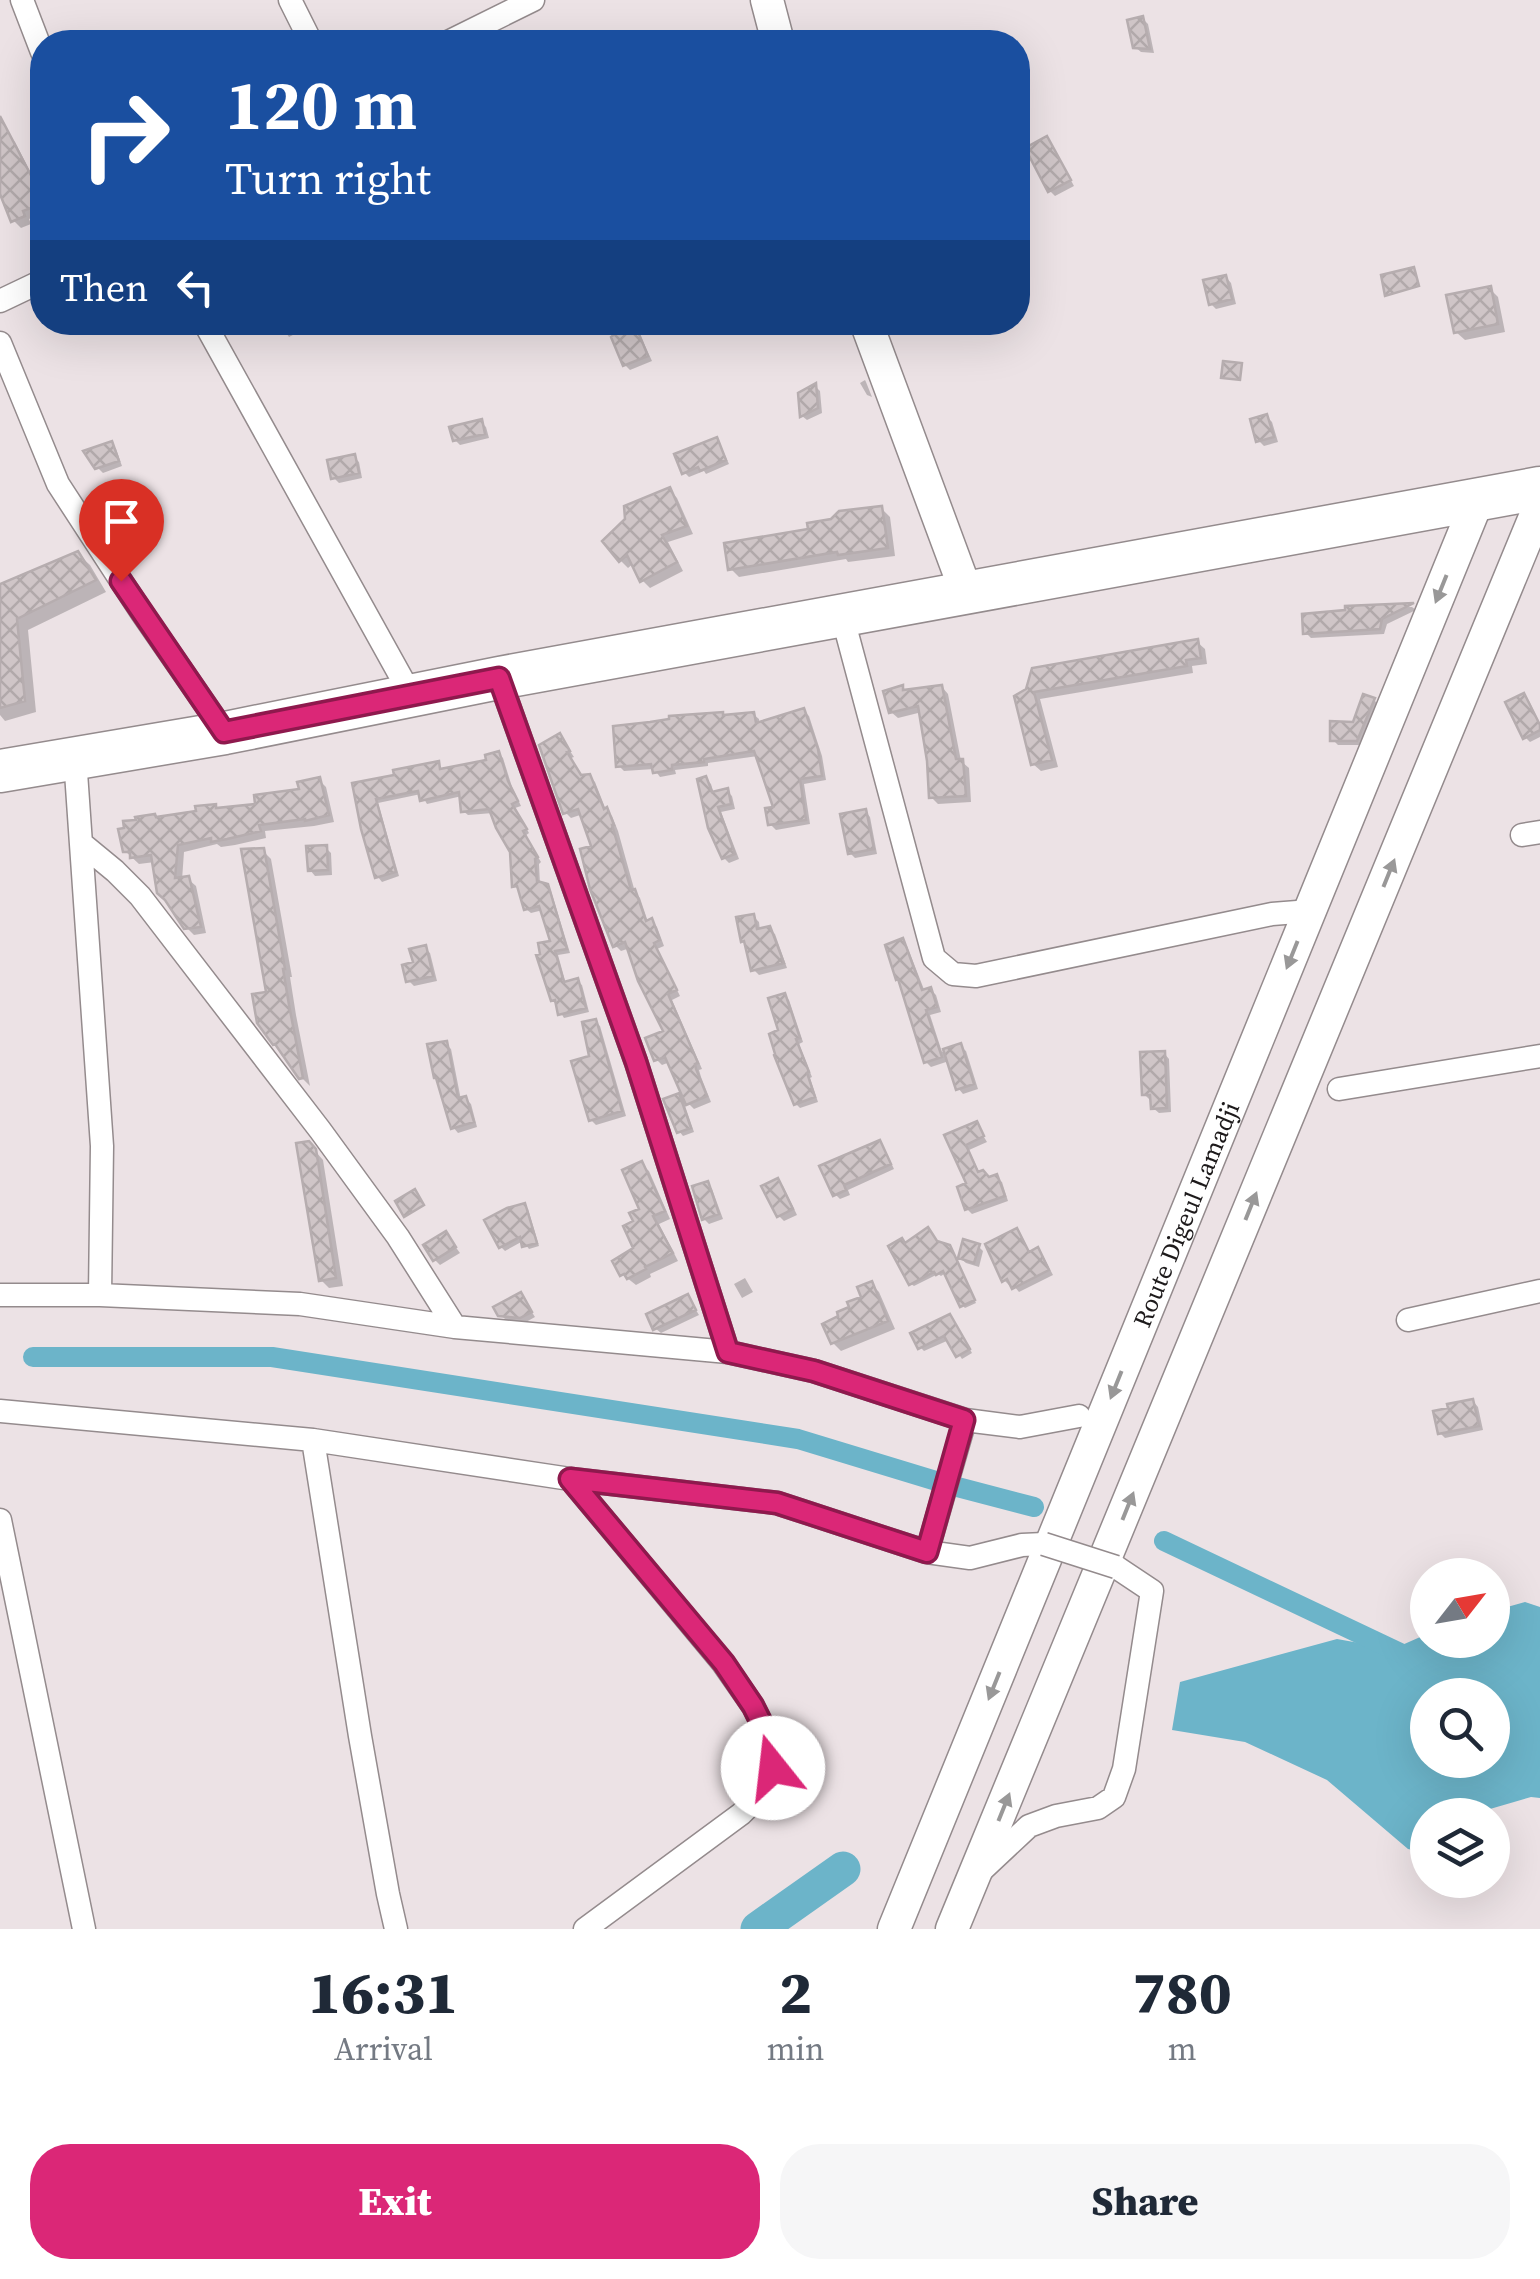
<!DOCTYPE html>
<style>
:root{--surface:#fff;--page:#f6f6f7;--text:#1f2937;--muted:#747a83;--accent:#db2777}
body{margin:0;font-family:"Source Serif 4",serif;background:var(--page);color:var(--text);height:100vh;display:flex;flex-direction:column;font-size:38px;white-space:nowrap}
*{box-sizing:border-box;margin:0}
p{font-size:32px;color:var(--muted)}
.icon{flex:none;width:55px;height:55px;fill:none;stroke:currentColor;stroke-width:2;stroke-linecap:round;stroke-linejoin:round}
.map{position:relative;height:1929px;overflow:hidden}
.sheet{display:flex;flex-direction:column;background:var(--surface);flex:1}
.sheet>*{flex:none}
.banner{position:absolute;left:30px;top:30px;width:1000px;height:305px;border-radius:40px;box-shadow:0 10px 40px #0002;background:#1a4fa0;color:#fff;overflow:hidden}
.needle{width:65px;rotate:59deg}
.buttons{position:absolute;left:1410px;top:1558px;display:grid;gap:20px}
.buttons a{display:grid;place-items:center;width:100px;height:100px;border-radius:50%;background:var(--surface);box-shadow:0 10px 40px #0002;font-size:50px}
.pin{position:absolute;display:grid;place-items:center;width:85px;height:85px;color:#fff;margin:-102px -42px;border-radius:50% 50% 50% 0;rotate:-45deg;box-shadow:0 0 10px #0007}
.pin .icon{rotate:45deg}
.me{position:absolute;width:110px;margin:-55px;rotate:344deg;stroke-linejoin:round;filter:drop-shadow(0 0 8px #0008)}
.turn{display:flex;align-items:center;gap:35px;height:210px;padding:0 30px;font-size:45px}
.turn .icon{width:130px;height:130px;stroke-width:2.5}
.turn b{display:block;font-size:70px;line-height:85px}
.then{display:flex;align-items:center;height:95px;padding:0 30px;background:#0003;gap:20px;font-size:38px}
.eta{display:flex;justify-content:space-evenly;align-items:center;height:170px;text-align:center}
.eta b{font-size:60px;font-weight:800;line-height:70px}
.cta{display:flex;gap:20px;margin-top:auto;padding:20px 30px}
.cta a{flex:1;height:115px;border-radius:40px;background:var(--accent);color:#fff;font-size:40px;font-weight:800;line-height:115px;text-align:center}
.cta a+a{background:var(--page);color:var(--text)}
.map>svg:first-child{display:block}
.water{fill:#6cb4c9;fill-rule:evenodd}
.shadow{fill:#0003}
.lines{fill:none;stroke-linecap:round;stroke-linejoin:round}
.canal{stroke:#6cb4c9;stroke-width:20}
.river{stroke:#6cb4c9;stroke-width:35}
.building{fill:url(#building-cross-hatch);stroke:#b6adaf;stroke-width:2.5}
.street-casing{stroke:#948b8d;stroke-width:25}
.secondary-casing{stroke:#948b8d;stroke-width:35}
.highway-casing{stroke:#948b8d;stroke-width:45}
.street{stroke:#fff;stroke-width:22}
.secondary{stroke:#fff;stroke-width:32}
.highway{stroke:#fff;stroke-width:42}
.street-bridge-casing{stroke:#948b8d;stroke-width:25;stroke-linecap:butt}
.street-bridge{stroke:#fff;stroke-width:22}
.oneway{fill:#999898}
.route-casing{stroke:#8e194d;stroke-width:25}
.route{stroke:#db2777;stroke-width:18}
.labels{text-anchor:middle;stroke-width:8;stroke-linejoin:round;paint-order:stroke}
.street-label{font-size:25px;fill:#1d1a1b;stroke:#fff}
</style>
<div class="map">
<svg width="1540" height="1929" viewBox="0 0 1540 1929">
<defs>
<pattern id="building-cross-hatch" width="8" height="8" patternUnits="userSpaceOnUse" patternTransform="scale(2.5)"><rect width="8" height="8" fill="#cfc5c7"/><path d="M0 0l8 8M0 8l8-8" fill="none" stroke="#b1a9aa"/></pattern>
</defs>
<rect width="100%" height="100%" fill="#ece2e5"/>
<path class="water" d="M1525 1602 1540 1607V1798L1531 1797 1490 1809 1482 1815H1428L1427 1853 1408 1849 1327 1780 1245 1742 1172 1730 1180 1682 1337 1639 1393 1649 1427 1634 1428 1640H1492L1493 1611ZM1428 1695H1492V1760H1428Z"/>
<path class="shadow" d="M1143 19 1148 24 1154 53 1141 52 1135 47Z
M7 134 15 142 38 187 42 188V214L29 219 31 224 21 228 13 220 0 189V138Z
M1047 140 1052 145 1074 186 1055 196 1050 191Z
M1226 277 1231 283 1236 304 1216 309 1211 304Z
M1490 289 1498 297 1505 332 1465 340 1456 332Z
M263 322H316V323L289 337 280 324 269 330Z
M619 322H644L636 326 652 361 630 370 625 365 622 331Z
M865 380 866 382 872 397 867 395 860 383Z
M815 386 820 391 822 413 807 420 802 416Z
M1267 417 1272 422 1278 442 1264 446 1259 441Z
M481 422 486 427 489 438 460 445 455 440Z
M716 440 720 444 729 464 706 474 704 471 689 477 684 472Z
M111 444 116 449 122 466 103 473 97 467Z
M354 457 359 462 362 478 339 483 334 478Z
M670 490 677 498 693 534 668 542 683 571 650 588 642 580 634 563 628 568 620 560Z
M881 508 890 517 895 556 848 562 846 559 739 577 731 569 810 531Z
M78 554 90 565 106 592 28 630 36 712 5 721 0 715V587Z
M1412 607 1416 610 1387 624 1384 634 1311 638 1306 633 1348 612V608Z
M1197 642 1205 649 1207 664 1192 666 1193 673 1040 699 1058 767 1041 771 1033 764 1016 697Z
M902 687 907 692 942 687 948 694 961 761 969 768 971 802 938 804 931 797 922 712 898 718 891 712Z
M1523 696 1529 701 1540 724V737L1530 742 1525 737Z
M1374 700 1379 705 1362 745H1338L1333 740 1354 724Z
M804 711 809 716 822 756 826 780 804 784 810 824 776 830 770 824 777 809 758 756 708 763V766L675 770 676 774 660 777 654 769 624 771 619 766 725 717 753 714 759 719V725Z
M560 736 574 757 571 758 582 777 589 776 595 782 606 810 612 816 618 831 635 892 640 898 648 922 652 921 657 927 664 946 657 949 680 996 672 1000 702 1069 699 1070 701 1077 711 1102 694 1109 688 1103 670 1062 662 1065 657 1060 666 1032 630 948 621 951 615 945 594 848 583 814 571 818 566 813Z
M499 754 503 758 512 787 521 806 515 808 529 833 525 836 541 862 539 864 540 884 546 886 551 891 570 953 558 955 566 984 577 981 582 985 589 1012 564 1018 553 1000V943L543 910 531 913 526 909 519 890 515 886 513 851 493 813 468 815 463 811 462 796 427 804 421 794 378 803 399 876 382 882 378 877 354 785 396 777 438 763 443 771 489 762Z
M706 779 711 784 714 794 727 791 732 796 735 809 721 812 739 859 729 863 724 858Z
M319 780 326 787 334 822 314 826 265 831 266 838 235 845 221 847 217 844 184 852 182 880 188 879 196 886 206 933 194 935 186 927 155 862 139 864 125 851 157 819 258 806 302 791Z
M865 811 870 817 877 854 855 858 850 853Z
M326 848 331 853 332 875 315 876 310 870Z
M263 851 271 859 292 977H290L296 1015 310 1086 301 1077 269 994Z
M753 916 759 922 760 931 769 929 775 934 787 968 759 975 753 969 748 945 743 941Z
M902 941 907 946 925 992 931 990 936 995 941 1012 930 1015 942 1052 960 1046 966 1051 978 1089 963 1094 958 1088 949 1061 931 1067 926 1062 902 983 898 979 888 946Z
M425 948 430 953 437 981 414 986 409 981Z
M785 996 789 1000 803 1042 799 1044 812 1077 810 1078 818 1102 800 1108 796 1104 781 1032Z
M595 1022 600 1026 626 1116 596 1125 591 1120Z
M446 1044 451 1049 461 1100 466 1099 471 1104 477 1127 458 1133 453 1127Z
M1164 1053 1169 1059 1171 1112 1159 1113 1153 1108V1099L1150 1100 1144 1094Z
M678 1096 683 1100 694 1132 683 1136 679 1131Z
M976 1124 987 1142 969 1150 980 1174 989 1179 996 1177 1002 1182 1008 1201 972 1214 967 1209 970 1185 947 1137Z
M308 1143 323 1160 343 1286 329 1288 321 1280Z
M879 1143 884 1148 894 1169 848 1190 850 1195 840 1199 835 1194Z
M641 1164 649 1171 670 1219 659 1224 678 1261 650 1274 651 1277 636 1285 622 1274 637 1249 636 1222 643 1210Z
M777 1181 783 1186 797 1215 784 1221 779 1216Z
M707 1184 712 1189 723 1219 709 1224 704 1219Z
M524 1206 528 1209 539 1246 529 1249 523 1241 505 1251 501 1247Z
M1016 1231 1030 1254 1038 1250 1043 1256 1053 1275 1019 1292 1012 1284 1009 1285 1004 1280Z
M446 1234 460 1253 440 1265 435 1260Z
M937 1244 952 1251 976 1303 965 1308 962 1305 947 1272 941 1276 938 1274 914 1286 911 1284 905 1245Z
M978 1246 983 1251 979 1267 966 1263 960 1258Z
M745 1278 753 1292 742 1298 734 1284Z
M871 1284 879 1292 895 1329 841 1351 833 1343 865 1298Z
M521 1295 535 1317 526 1322 506 1320 500 1314Z
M688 1297 699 1315 661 1333 655 1328Z
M954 1321 972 1353 962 1359 949 1340 924 1351 920 1347Z
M1473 1401 1478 1407 1483 1430 1445 1438 1440 1433 1451 1410Z"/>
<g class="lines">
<path class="canal" d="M33 1357H272L798 1439 946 1484 1034 1507
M1164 1541 1415 1660"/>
<path class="river" d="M758 1929 843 1869"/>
</g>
<path class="building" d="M1143 16 1150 49 1133 48 1127 20Z
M0 116 36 185 42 183V204L23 211 25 216 11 222 0 194Z
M1047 136 1071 180 1048 192 1025 148Z
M1414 267 1419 286 1385 296 1381 275Z
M1226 275 1232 299 1209 305 1203 280Z
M1491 286 1498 324 1454 333 1446 295Z
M618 322H634L648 356 623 366 611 337 617 332Z
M1223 361 1242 363 1240 380 1221 378Z
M816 383 818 408 800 417 798 393Z
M1267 414 1274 437 1256 442 1250 419Z
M482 419 485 434 453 441 449 427Z
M717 437 726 460 700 471 698 467 682 474 674 454Z
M112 441 119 461 95 469 83 451Z
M355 454 359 473 331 479 327 460Z
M670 487 687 526 662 535 677 562 640 582 627 555 619 562 602 541 625 519 624 506Z
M882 506 888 548 838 555 837 552 728 570 724 543 808 529 807 523 831 519 839 511Z
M78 551 96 580 17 619 25 701 0 708V584Z
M1414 603 1382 619 1380 629 1303 634 1302 614 1345 610V606Z
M1198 639 1201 658 1186 660 1187 666 1034 692 1052 760 1031 765 1014 696 1026 689 1032 668Z
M903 685V690L942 685 956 759H963L966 796 929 798 927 761 918 706 889 713 883 691Z
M1524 693 1540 725V730L1523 739 1505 702Z
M1363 694 1375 698 1357 741H1330V721L1353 722Z
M804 708 818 749 822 776 800 779 806 820 768 825 765 808 773 807 754 751 704 759V762L672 765V770L653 773 651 764 616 767 613 726 650 722 669 719V716L723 712V715L754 712 756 723Z
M560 733 570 751 567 752 581 775 590 774 604 809 607 807 614 825H612L631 890 635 889 646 921 652 918 660 940 654 943 677 990 668 994 698 1063 695 1064 696 1069 707 1096 686 1105 665 1057 654 1061 645 1038 663 1031 638 981 625 942 613 947 590 889 580 849 591 846 578 809 563 814 539 745Z
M499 751 508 781 518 801 512 804 527 829 523 831 538 857 535 859 537 881 548 884 567 949 555 951 564 982 578 978 586 1008 558 1015 555 1000 551 1001 536 955 540 954 538 943 550 941 539 906 524 910 517 886 512 887 510 852 496 828 489 809 461 812 459 792 420 801 418 791 376 799 396 872 375 878 361 829 352 783 394 775 393 770 439 761 440 769 486 760 485 755Z
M706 776 712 792 728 788 731 804 718 807 735 854 722 859 708 828 697 779Z
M320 777 329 815 305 821V819L259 825 261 831 227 839 211 842V838L178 845 175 878 189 876 201 927 184 929 165 900 157 893 151 855 130 858V852H123L118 829 124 828 123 821 136 820 135 817 155 814 156 817 196 811 195 806 216 804V808L255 804 254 795 299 789 297 782Z
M866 809 874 849 848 854 840 814Z
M327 845 328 870 308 871 306 846Z
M264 848 285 969H283L289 1005 303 1078 299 1079 275 1044 273 1045 257 1023 252 994 266 992 241 849Z
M754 914 757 929 770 926 784 963 751 971 744 941 741 942 736 917Z
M903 938 922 990 931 987 937 1007 926 1010 942 1057 924 1063 898 979 896 980 885 945Z
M426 945 433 976 406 982 402 965 413 962 409 949Z
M785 993 800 1038 796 1039 809 1072 807 1073 815 1097 794 1105 774 1055 775 1054 769 1034 778 1030 768 998Z
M596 1019 622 1111 589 1121 571 1061 589 1056 582 1022Z
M447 1041 458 1098 466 1096 474 1122 451 1129 436 1078H434L427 1044Z
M961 1043 974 1084 956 1090 943 1049Z
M1165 1051 1167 1108 1151 1109 1150 1095H1142L1140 1052Z
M679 1093 691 1128 677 1133 663 1099Z
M977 1121 984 1136 966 1145 978 1172 983 1170 989 1177 997 1174 1005 1196 965 1210 957 1187 966 1183 944 1135Z
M880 1140 891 1164 844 1185 846 1190 833 1196 819 1166Z
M309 1141 316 1149 336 1278 319 1281 296 1143Z
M642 1161 665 1211 653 1216 673 1253 645 1267 646 1269 627 1279 624 1274 620 1276 612 1261 633 1248 623 1226 633 1221 629 1213 639 1209 622 1170Z
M778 1178 793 1209 777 1217 761 1186Z
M708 1181 719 1214 702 1220 692 1186Z
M415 1189 424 1205 404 1217 395 1201Z
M525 1203 537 1243 522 1247 520 1237 499 1248 484 1220 507 1208Z
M928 1227 937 1241 950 1245 975 1300 960 1307 943 1271 936 1275 934 1272 909 1285 888 1246 902 1238 905 1243Z
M1017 1228 1029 1252 1038 1247 1049 1270 1012 1289 1007 1279 1002 1282 985 1244Z
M446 1231 456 1247 433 1261 423 1245Z
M963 1239 980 1244 974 1263 958 1258Z
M872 1281 888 1321 831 1344 822 1324 838 1316 837 1312 849 1307 847 1302 861 1297 857 1287Z
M521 1292 532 1312 520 1318 498 1316 493 1307Z
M688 1294 696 1310 653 1330 646 1314Z
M950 1314 970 1349 956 1357 944 1336 918 1349 910 1333Z
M1473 1399 1479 1426 1438 1434 1433 1411 1448 1408 1447 1404Z"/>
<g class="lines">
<g class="street-casing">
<path id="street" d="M22 0 42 52
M290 0 311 42
M448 42 533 0
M0 301 42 281
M204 322 411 695
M0 343 58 484 142 613 225 733
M842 615 934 958 953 974 976 976 1272 914 1310 911
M499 678 636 1062 728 1352
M75 758 102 1146 100 1295
M1522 835 1540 832
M81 843 115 871 140 896 320 1130 398 1237 455 1327
M1339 1089 1540 1056
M0 1295H100L300 1304 455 1327 728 1352 814 1371 965 1420 1020 1427 1079 1416
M1408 1320 1540 1291
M0 1411 313 1440 570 1479 777 1503 927 1552 970 1558 1022 1545 1044 1544
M313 1440 360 1736 388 1894 396 1929
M570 1479 723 1663 753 1706 771 1742 773 1767 764 1791 741 1814 585 1929
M0 1520 84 1929
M927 1552 965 1420
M982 1870 1029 1826 1056 1816 1098 1808 1114 1797 1124 1769 1152 1591 1116 1567"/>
</g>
<g class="secondary-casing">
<g id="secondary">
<path d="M767 0 778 42"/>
<path d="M866 322 967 594"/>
<path id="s1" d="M894 1929 1478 499"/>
<path d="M952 1929 1540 505"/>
</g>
</g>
<g class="highway-casing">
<path id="highway" d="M0 771 225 733 499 678 1540 488"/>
</g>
<use href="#street" class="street"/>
<use href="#secondary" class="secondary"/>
<use href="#highway" class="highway"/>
<g class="street-bridge-casing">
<path id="street-bridge" d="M1044 1544 1116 1567"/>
</g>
<use href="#street-bridge" class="street-bridge"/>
</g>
<defs><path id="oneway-solid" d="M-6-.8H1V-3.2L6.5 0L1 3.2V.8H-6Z" transform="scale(2.5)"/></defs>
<g class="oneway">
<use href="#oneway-solid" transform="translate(1441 589) rotate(112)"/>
<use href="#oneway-solid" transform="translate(1389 873) rotate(-68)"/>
<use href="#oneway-solid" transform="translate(1292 955) rotate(112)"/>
<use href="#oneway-solid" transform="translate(1251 1206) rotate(-68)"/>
<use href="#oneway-solid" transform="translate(1116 1385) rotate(112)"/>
<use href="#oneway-solid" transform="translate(1128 1506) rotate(-68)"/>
<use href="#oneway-solid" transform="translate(994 1686) rotate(112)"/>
<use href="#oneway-solid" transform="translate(1004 1807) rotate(-68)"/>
</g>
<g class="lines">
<g class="route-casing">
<path id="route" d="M121 581 224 732 499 678 636 1062 728 1352 814 1371 964 1420 927 1552 777 1503 570 1479 724 1663 753 1706 771 1742 773 1768"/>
</g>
<use href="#route" class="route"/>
</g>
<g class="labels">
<g class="street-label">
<text dy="9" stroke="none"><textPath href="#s1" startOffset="772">Route Digeul Lamadji</textPath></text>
</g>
</g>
</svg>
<div class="buttons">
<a><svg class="needle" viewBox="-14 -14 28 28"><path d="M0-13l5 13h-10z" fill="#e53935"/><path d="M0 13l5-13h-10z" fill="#747a83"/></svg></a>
<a><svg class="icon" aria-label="search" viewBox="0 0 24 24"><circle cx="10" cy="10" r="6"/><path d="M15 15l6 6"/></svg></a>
<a><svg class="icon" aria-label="layers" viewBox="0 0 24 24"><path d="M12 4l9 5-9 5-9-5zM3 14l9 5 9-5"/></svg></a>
</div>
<div class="pin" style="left:121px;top:581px;background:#d93025"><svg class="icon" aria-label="arrive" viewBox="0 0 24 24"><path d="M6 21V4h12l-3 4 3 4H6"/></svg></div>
<svg class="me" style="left:773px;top:1768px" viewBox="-20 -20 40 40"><circle r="19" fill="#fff"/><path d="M0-13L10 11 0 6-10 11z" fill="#db2777"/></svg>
<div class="banner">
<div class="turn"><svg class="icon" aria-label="right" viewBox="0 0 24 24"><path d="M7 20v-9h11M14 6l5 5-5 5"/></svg><div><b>120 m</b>Turn right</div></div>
<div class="then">Then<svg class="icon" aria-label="left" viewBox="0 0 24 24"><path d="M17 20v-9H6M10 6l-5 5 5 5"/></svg></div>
</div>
</div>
<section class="sheet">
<div class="eta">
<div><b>16:31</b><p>Arrival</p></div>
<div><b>2</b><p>min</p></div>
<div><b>780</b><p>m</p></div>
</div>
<div class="cta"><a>Exit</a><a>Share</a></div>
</section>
